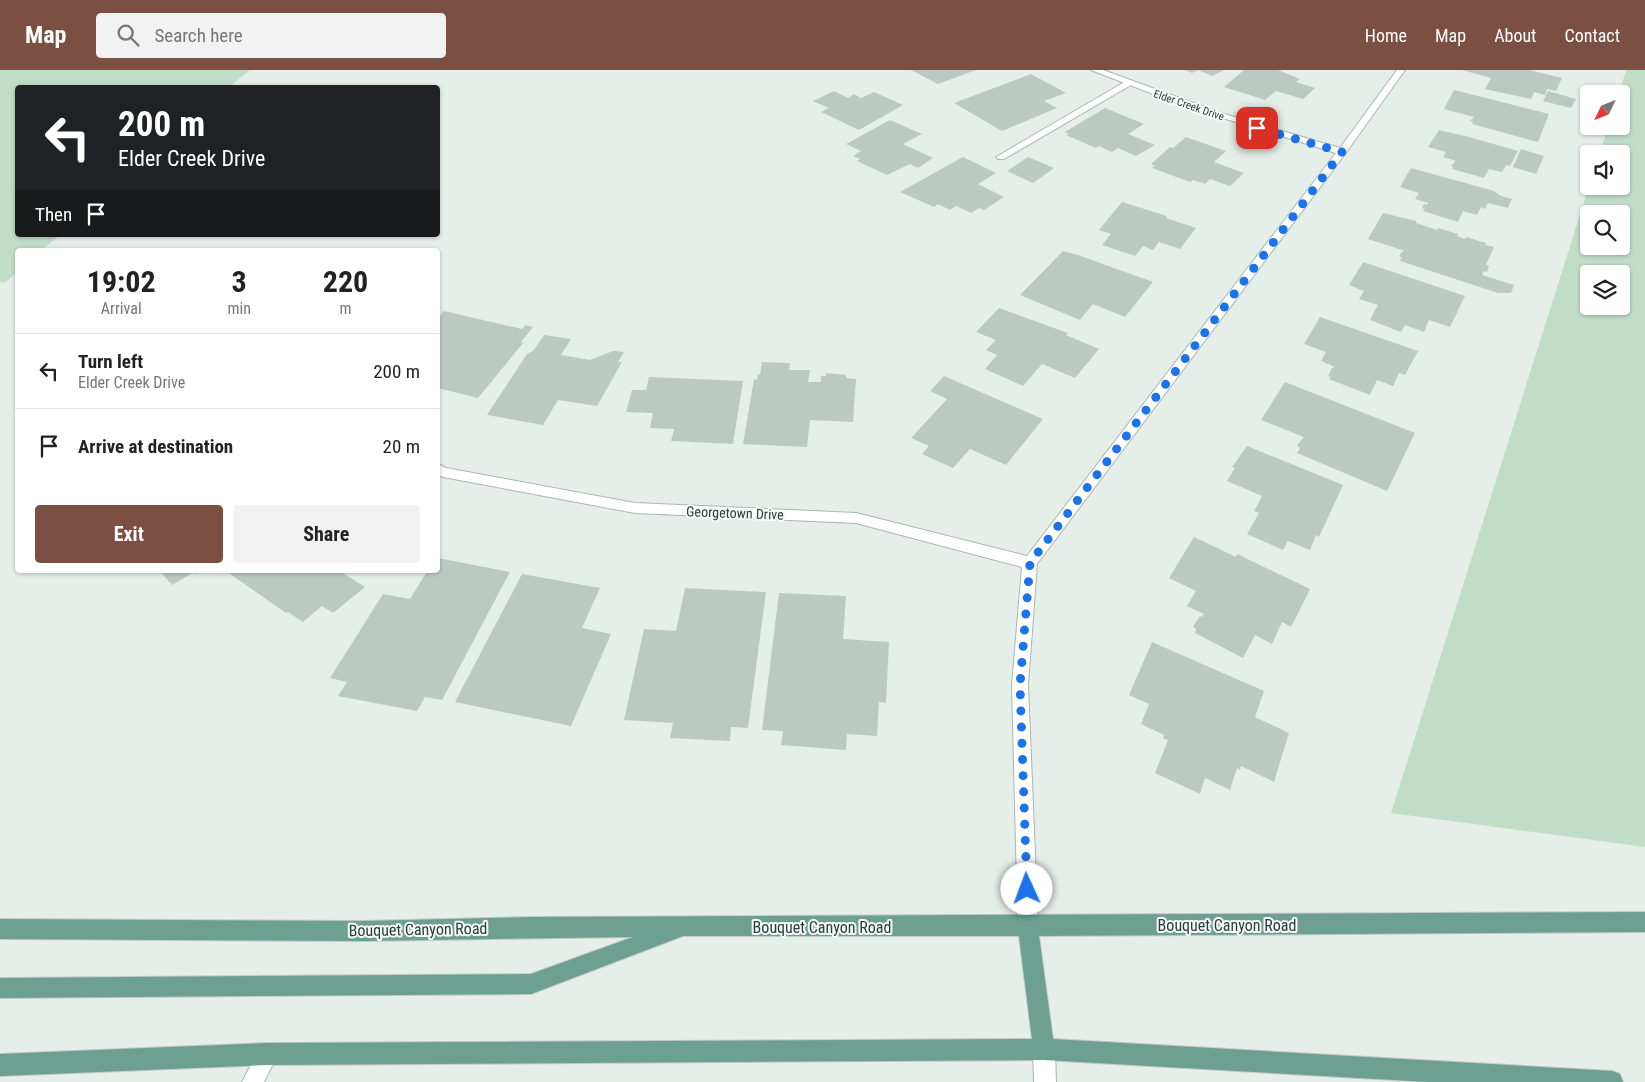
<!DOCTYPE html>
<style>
:root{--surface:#fff;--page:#f2f2f2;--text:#222;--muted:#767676;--line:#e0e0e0;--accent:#7b4f42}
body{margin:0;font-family:"Roboto Condensed",sans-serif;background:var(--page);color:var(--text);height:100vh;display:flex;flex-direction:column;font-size:19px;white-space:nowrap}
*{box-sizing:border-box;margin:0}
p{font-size:16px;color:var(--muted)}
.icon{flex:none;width:28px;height:28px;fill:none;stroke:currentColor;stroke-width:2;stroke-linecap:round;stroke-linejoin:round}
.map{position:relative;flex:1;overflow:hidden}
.panel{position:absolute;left:15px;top:178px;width:425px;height:325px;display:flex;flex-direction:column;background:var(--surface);border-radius:5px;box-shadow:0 1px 4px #0004}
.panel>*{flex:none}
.top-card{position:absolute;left:15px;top:15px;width:425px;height:152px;border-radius:5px;box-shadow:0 1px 4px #0004;background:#202124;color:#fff;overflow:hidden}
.needle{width:32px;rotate:227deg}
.tools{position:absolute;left:1580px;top:15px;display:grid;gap:10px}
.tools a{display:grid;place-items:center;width:50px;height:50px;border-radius:5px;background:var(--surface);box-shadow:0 1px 4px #0004;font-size:25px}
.pin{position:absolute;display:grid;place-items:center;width:42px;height:42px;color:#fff;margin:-21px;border-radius:10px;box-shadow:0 2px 8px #0006}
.me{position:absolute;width:55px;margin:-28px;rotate:358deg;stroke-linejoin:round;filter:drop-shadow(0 0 4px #0008)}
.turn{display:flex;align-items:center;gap:18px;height:105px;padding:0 20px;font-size:22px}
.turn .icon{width:65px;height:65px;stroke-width:2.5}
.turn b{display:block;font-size:35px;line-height:42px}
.then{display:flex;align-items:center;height:48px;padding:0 20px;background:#0003;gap:10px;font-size:19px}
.eta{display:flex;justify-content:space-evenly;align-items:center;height:85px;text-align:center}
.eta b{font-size:30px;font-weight:700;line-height:35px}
.cta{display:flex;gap:10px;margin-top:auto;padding:10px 20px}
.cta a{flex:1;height:58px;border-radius:5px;background:var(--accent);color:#fff;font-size:20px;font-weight:700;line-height:58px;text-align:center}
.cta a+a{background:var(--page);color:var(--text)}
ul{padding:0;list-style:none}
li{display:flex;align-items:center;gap:15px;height:75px;padding:0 20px;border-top:1px solid var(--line)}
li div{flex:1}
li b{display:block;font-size:19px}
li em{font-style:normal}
header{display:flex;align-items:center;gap:30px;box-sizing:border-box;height:70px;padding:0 25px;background:var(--accent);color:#fff}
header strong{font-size:24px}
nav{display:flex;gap:28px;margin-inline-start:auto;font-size:18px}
.search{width:350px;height:45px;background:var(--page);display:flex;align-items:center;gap:12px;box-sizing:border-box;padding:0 18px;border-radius:5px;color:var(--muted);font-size:19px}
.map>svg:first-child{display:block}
.green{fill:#c1ddc8;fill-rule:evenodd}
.building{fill:#bcc9c3}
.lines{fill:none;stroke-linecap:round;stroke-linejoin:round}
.service-casing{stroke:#a9b6b1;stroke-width:2}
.minor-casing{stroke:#a9b6b1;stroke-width:2}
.primary-casing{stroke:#c2c9c7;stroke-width:2}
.service{fill:#fff;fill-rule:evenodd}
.minor{fill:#fff;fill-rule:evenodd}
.primary{fill:#6ea092;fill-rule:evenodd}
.route{stroke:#1a73e8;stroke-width:9;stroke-dasharray:0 16.2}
.labels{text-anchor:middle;stroke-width:4;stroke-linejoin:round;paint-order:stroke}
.far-street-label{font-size:11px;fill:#263f38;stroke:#f7faf9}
.street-label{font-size:14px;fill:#263f38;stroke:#f7faf9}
.near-street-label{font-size:16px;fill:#263f38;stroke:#f7faf9}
</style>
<header>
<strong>Map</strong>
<div class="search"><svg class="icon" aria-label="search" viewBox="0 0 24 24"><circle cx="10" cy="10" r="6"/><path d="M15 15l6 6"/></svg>Search here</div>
<nav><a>Home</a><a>Map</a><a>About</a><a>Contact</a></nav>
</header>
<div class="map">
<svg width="1645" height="1012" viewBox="0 0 1645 1012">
<rect width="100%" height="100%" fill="#e6eeea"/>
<path class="green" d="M0 0H250L229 17 18 18V165H60L42 180H18L17 202 5 213 0 212Z
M1626 0H1645V777L1391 743 1589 116H1621V84H1600L1608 56H1621V24H1619ZM1589 144H1621V176H1589ZM1589 204H1621V236H1589Z"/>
<path class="building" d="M911 0H976L938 14Z
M1185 0H1224L1212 6 1198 0 1192 3Z
M1244 0H1278L1300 9 1296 12 1315 18 1303 29 1276 21 1265 30 1224 17Z
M1462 0H1529L1562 8 1556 21 1547 19 1545 25 1534 22 1531 29 1485 19 1491 8Z
M1031 4 1066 23 1044 31 1057 38 1002 61 954 33Z
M1454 20 1490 29 1549 44 1538 72 1472 54 1473 52 1470 51 1474 47 1444 39Z
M834 21 848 28 854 24 861 28 874 22 903 35 859 60 821 42 829 38 813 31Z
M1548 21 1576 29 1571 38 1543 31Z
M1105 38 1144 54 1128 64 1155 75 1136 86 1118 78 1112 82 1099 76 1096 78 1066 65 1069 64 1065 62Z
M890 50 922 64 903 74 933 88 918 98 910 94 887 105 857 91 860 89 853 86 861 81 846 74Z
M1439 60 1469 67 1518 81 1510 96 1506 95 1502 102 1489 99 1484 108 1452 99 1453 97 1451 96 1456 91 1443 87 1446 82 1428 77Z
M1186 67 1226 81 1214 92 1244 103 1230 116 1210 109 1205 114 1193 110 1190 112 1152 98 1155 96 1151 94 1170 77 1173 78Z
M1521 79 1544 86 1536 104 1513 97Z
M963 87 996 103 978 114 1004 127 984 140 979 138 971 143 956 136 950 140 938 134 934 137 900 122Z
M1028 87 1054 98 1033 113 1007 101Z
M1411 98 1494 121 1501 126 1512 129 1508 138 1488 133 1485 139 1481 137 1477 145 1463 141 1458 152 1423 141 1425 139 1422 138 1424 134 1427 135 1428 133 1415 129 1419 123 1400 117Z
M1122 132 1167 146 1166 148 1196 158 1180 179 1159 172 1153 180 1143 176 1135 186 1102 175 1111 164 1099 160Z
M1383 143 1416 151V153L1437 160 1438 158 1458 164 1457 166 1465 169 1466 167 1486 173 1485 175 1494 177 1486 195 1489 196 1487 202 1484 201 1482 205 1514 215 1511 223H1498L1400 191 1402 188 1399 186 1402 182 1405 181 1368 169Z
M1063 181 1078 185 1153 212 1125 247 1093 234 1080 250 1020 225Z
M1363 192 1465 226 1450 257 1429 250 1424 262 1405 255 1401 262 1370 250 1378 235 1359 229 1364 221 1349 215Z
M999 238 1068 263 1066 265 1099 279 1075 308 1042 294 1023 316 985 299 997 285 986 280 996 270 976 262Z
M444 241 522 259 526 255 533 257 521 272 523 273 478 328 438 318V249Z
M1320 247 1418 281 1405 305 1399 303 1393 316 1377 310 1370 325 1329 309 1331 307 1328 306 1332 298 1335 297 1321 291 1326 282 1304 274Z
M544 265 571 269 561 285 590 290 613 281 624 282 618 292H622L597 336 558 330 543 355 487 345 527 284 533 281Z
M762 292 790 293 789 300H810L808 312H821V306H826V303L846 305V308L856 309 853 352 810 350 807 377 743 374 754 309 757 310 758 304 760 305Z
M944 306 1043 349 1006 395 970 379 953 398 922 384 929 376 911 368 947 329 930 321Z
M649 307 743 311 733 374 671 371 674 359 650 358 653 343 626 342 632 320H646Z
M1285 312 1415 363 1387 421 1297 383 1300 378 1297 375 1304 367 1261 350Z
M1247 376 1343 415 1319 467 1316 465 1310 480 1288 471 1283 480 1247 464 1259 443 1254 441 1262 426 1227 411 1235 398 1232 397Z
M1194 467 1236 487 1237 484 1310 519 1291 557 1282 552 1272 574 1255 565 1243 588 1195 563 1196 559 1193 557 1200 546 1202 547 1204 544 1187 536 1196 521 1169 508Z
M438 488 510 502 442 630 425 627 417 641 338 626 347 612 330 608 383 524 410 529 428 500H438Z
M159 500H203L197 504 194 502 172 515Z
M235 500H338L365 517 333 543 322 536 303 552 288 542 286 543 230 504Z
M522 504 600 518 582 558 611 564 571 656 455 632Z
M685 518 766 522 748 658 731 657 730 671 670 668 673 653 624 650 644 559 676 561Z
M779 523 846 526 843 569 889 572 886 633 879 632 877 666 847 664 846 680 781 675 783 661 762 660Z
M1152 572 1264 621 1255 647 1289 663 1274 712 1241 696 1240 700 1237 698 1230 720 1205 708 1200 724 1155 703 1168 670 1163 668 1164 665 1141 654 1149 634 1129 625Z"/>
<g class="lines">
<g class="service-casing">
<path id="service" d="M1128 10 1132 13 1131 15 1004 89H998L996 87Z
M1044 968 1051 972 1055 979 1056 1012H1034L1033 979 1037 972Z
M267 973 274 977 278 984 264 1012H242L260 977Z"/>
</g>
<g class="minor-casing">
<path id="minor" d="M1091 0H1103L1221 43 1340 78 1397 0H1405L1345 84 1037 494 1028 615 1038 856 1035 863 1028 866 1021 863 1018 856 1012 615 1022 497 856 453 635 443 443 407 438 405V394L446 398 635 433 856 443 1027 486 1336 83 1184 36Z"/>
</g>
<g class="primary-casing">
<path id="primary" d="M1645 842V862L1039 866 1053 969 1612 1001 1620 1004 1623 1012H1429L1044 990 267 995 0 1006V984L267 973 1032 969 1019 866H683L531 924 0 928V908L531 904 633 867 364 871 0 869V849L364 851 533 847Z"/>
</g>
<use href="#service" class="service"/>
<use href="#minor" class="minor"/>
<use href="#primary" class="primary"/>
</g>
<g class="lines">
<path class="route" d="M1027 819 1020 615 1030 493 1342 82 1257 58"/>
</g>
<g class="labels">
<g class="far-street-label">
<text transform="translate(1189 35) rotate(19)" y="4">Elder Creek Drive</text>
</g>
<g class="street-label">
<text transform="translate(735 443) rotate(2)" y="5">Georgetown Drive</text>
</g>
<g class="near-street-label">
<text x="1227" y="861">Bouquet Canyon Road</text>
<text x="822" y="863">Bouquet Canyon Road</text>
<text transform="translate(418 859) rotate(-1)" y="6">Bouquet Canyon Road</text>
</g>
</g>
</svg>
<div class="tools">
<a><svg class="needle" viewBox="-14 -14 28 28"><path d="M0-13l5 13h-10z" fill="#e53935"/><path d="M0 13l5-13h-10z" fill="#767676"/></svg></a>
<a><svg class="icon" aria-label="sound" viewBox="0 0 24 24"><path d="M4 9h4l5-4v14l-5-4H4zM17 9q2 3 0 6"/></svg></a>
<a><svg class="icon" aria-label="search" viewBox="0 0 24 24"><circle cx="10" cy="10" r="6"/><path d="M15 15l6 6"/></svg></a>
<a><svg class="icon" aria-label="layers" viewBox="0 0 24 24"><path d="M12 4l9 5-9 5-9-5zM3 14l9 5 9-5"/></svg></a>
</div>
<div class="pin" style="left:1257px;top:58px;background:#d93025"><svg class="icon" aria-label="arrive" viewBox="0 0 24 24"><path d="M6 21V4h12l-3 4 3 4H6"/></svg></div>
<svg class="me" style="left:1027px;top:819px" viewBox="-20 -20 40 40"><circle r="19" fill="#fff"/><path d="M0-13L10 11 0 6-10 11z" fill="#1a73e8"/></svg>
<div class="top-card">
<div class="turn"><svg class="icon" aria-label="left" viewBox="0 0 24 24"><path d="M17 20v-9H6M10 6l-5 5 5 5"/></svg><div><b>200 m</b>Elder Creek Drive</div></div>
<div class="then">Then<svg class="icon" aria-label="arrive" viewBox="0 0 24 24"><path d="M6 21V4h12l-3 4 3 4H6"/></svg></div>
</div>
<section class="panel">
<div class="eta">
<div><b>19:02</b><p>Arrival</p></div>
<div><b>3</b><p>min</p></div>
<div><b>220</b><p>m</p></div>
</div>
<ul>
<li><svg class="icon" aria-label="left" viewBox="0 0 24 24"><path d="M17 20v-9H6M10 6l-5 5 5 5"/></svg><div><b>Turn left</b><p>Elder Creek Drive</p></div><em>200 m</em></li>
<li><svg class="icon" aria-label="arrive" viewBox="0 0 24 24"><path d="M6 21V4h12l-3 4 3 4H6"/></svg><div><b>Arrive at destination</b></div><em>20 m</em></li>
</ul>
<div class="cta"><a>Exit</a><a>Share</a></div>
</section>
</div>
